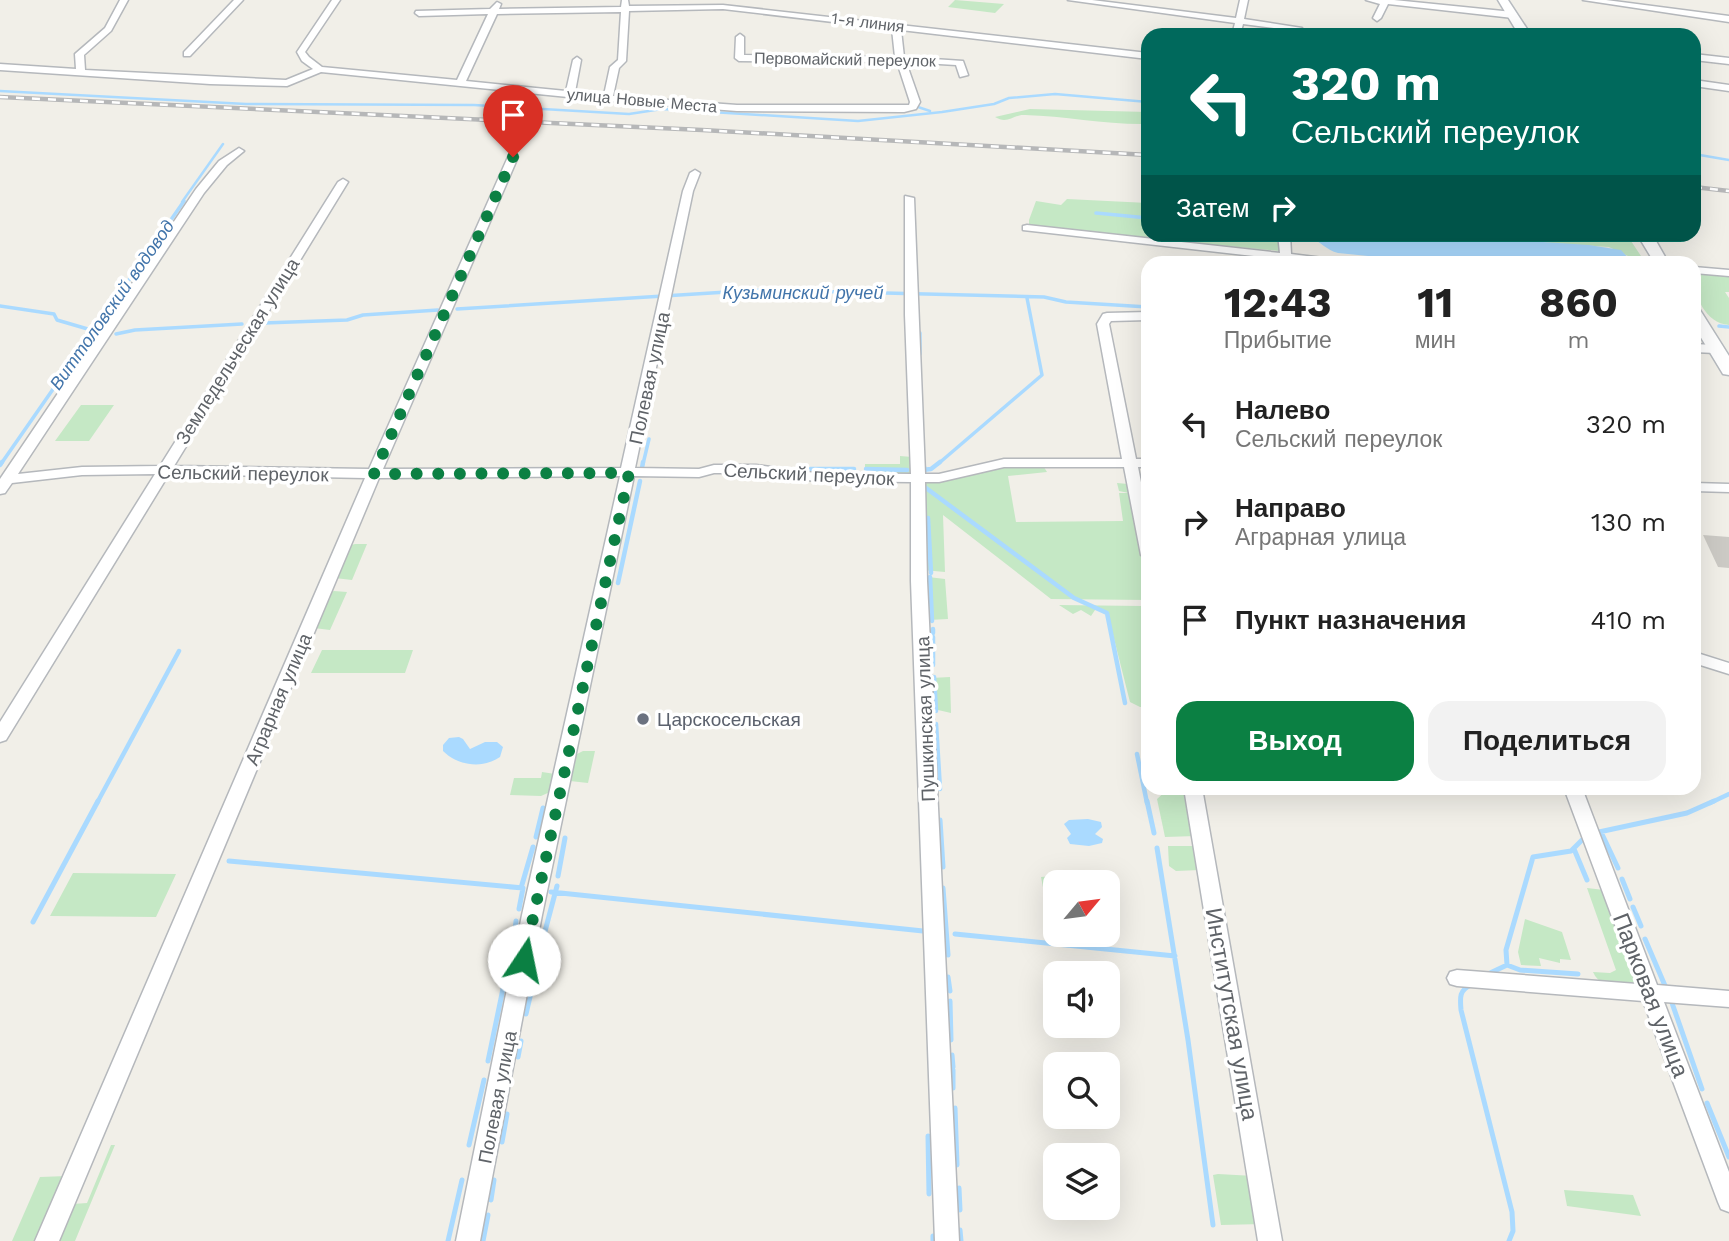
<!DOCTYPE html>
<html lang="ru">
<meta charset="utf-8">
<style>
:root{--surface:#fff;--page:#f2f2f2;--text:#222;--muted:#767676;--accent:#0b8043}
body{margin:0;font-family:"Work Sans",sans-serif;background:var(--page);color:var(--text);height:100vh;display:flex;flex-direction:column;font-size:26px;white-space:nowrap}
*{box-sizing:border-box;margin:0}
p{font-size:23px;color:var(--muted)}
.icon{flex:none;width:38px;height:38px;fill:none;stroke:currentColor;stroke-width:2;stroke-linecap:round;stroke-linejoin:round}
.map{position:relative;flex:1;overflow:hidden}
.drawer{position:absolute;left:1141px;top:256px;width:560px;height:539px;display:flex;flex-direction:column;background:var(--surface);border-radius:21px;box-shadow:0 7px 28px #0002}
.drawer>*{flex:none}
.banner{position:absolute;left:1141px;top:28px;width:560px;height:214px;border-radius:21px;box-shadow:0 7px 28px #0002;background:#00695c;color:#fff;overflow:hidden}
.needle{width:46px;rotate:61deg}
.controls{position:absolute;left:1043px;top:870px;display:grid;gap:14px}
.controls a{display:grid;place-items:center;width:77px;height:77px;border-radius:14px;background:var(--surface);box-shadow:0 7px 28px #0002;font-size:35px}
.pin{position:absolute;display:grid;place-items:center;width:60px;height:60px;color:#fff;margin:-72px -30px;border-radius:50% 50% 50% 0;rotate:-45deg;box-shadow:0 0 7px #0007}
.pin .icon{rotate:45deg}
.me{position:absolute;width:77px;margin:-38px;rotate:11deg;stroke-linejoin:round;filter:drop-shadow(0 0 5px #0008)}
.turn{display:flex;align-items:center;gap:24px;height:147px;padding:0 35px;font-size:32px}
.turn .icon{width:91px;height:91px;stroke-width:2.5}
.turn b{display:block;font-size:49px;line-height:60px}
.then{display:flex;align-items:center;height:66px;padding:0 35px;background:#0003;gap:14px;font-size:26px}
.eta{display:flex;justify-content:space-evenly;align-items:center;height:119px;text-align:center}
.eta b{font-size:42px;font-weight:700;line-height:49px}
.cta{display:flex;gap:14px;margin-top:auto;padding:14px 35px}
.cta a{flex:1;height:80px;border-radius:21px;background:var(--accent);color:#fff;font-size:28px;font-weight:700;line-height:80px;text-align:center}
.cta a+a{background:var(--page);color:var(--text)}
ul{padding:0;list-style:none}
li{display:flex;align-items:center;gap:21px;height:98px;padding:0 35px}
li div{flex:1}
li b{display:block;font-size:26px}
li em{font-style:normal}
.map>svg:first-child{display:block}
.green{fill:#c5e8c5}
.water{fill:#aadaff}
.lines{fill:none;stroke-linecap:round;stroke-linejoin:round}
.stream-far3{stroke:#aadaff;stroke-width:2.5}
.stream-far2{stroke:#aadaff;stroke-width:3.5}
.stream-far1{stroke:#aadaff;stroke-width:4.5}
.stream{stroke:#aadaff;stroke-width:5}
.building{fill:#cccac5}
.street-casing{stroke:#b5b8bc;stroke-width:3}
.secondary-casing{stroke:#b6babf;stroke-width:3}
.street{fill:#fff;fill-rule:evenodd}
.secondary{fill:#fff;fill-rule:evenodd}
.rail-casing{stroke:#b6b7b8;stroke-width:4.5}
.rail{stroke:#fff;stroke-width:2.5;stroke-dasharray:8;stroke-linecap:butt}
.route{stroke:#0b8043;stroke-width:12;stroke-dasharray:0 21.6}
.worship-dot{fill:#6b7280;stroke:#fff;stroke-width:2.5}
.labels{text-anchor:middle;stroke-width:7;stroke-linejoin:round;paint-order:stroke}
.far-street-label{font-size:16px;fill:#5f6368;stroke:#fff}
.far-water-label{font-size:18px;font-style:italic;fill:#4174aa;stroke:#fff}
.street-label{font-size:19px;fill:#5f6368;stroke:#fff}
.worship-label{font-size:19px;fill:#5b616d;stroke:#fff;text-anchor:start}
.near-street-label{font-size:23px;fill:#5f6368;stroke:#fff}
</style>
<div class="map">
<svg width="1729" height="1241" viewBox="0 0 1729 1241">
<rect width="100%" height="100%" fill="#f1efe8"/>
<path class="green" d="M955 0 1004 4 995 13 948 7Z
M1030 109 1148 112V124C1107 125 1066 116 1025 115 1013 114 1008 125 995 117Z
M1067 199 1148 203V234L1280 235V251L1029 227V220L1036 201 1061 205Z
M1437 235H1627L1645 262H1632L1628 256 1609 247Z
M1707 274 1729 276V292H1725L1729 298V325C1705 323 1694 296 1694 275Z
M81 405H114L89 441H55Z
M900 456 912 457 911 474 865 473V464H900Z
M1042 464 1047 472 1008 476 1016 522 1123 521 1119 493H1129L1119 491 1117 483 1128 484 1148 573V600L1051 599 943 515 945 572 923 570V484L993 467Z
M355 544H367L352 580 335 578 348 546Z
M928 577 945 579 948 619 928 620 924 579Z
M334 591 347 592 330 630 314 628 328 593Z
M1059 605 1142 606 1148 608V707H1140L1130 702 1107 611 1095 610 1091 616 1081 610 1073 614Z
M322 650H413L405 673H311Z
M950 677 951 713 938 710 932 712 931 678Z
M583 751H595L588 783 570 781 575 755Z
M542 772 555 774 550 792 541 796 510 795 514 778H541Z
M1176 789 1188 793 1196 836 1165 837 1157 799 1167 790Z
M1168 846H1197L1200 870 1176 871 1169 866Z
M73 873 176 874 156 917 50 916Z
M1068 875 1069 879 1086 875 1087 882H1055V901L1045 898 1041 877Z
M1587 888 1604 890 1639 980 1637 985C1620 985 1601 990 1593 972L1610 973 1616 970Z
M1525 919 1562 932 1571 960 1560 959V963L1539 958 1541 966 1521 965 1518 952Z
M111 1145H115L75 1241H56L73 1204 87 1203Z
M1218 1174 1254 1176 1263 1224 1221 1225 1213 1175Z
M67 1176 39 1241H12L40 1177Z
M1564 1190 1633 1195 1641 1216 1567 1206Z"/>
<path class="water" d="M1326 235H1437L1589 245 1621 250 1632 262H1428L1338 253C1326 250 1322 242 1310 238Z
M459 737 463 739 470 749 485 742H497L503 747 500 757C483 769 458 766 443 751V745L449 738Z
M1088 819 1101 822 1102 827 1095 834 1103 839 1102 843 1089 846 1070 844 1067 838 1071 834 1064 824 1069 820Z"/>
<g class="lines">
<path class="stream-far3" d="M0 91 246 104 474 105 629 114 662 109 858 121 942 112 994 104 1009 98 1055 94 1148 102
M918 107 930 111
M1694 154 1729 160
M182 202 223 144"/>
<path class="stream-far2" d="M1096 213 1148 218
M1289 234 1310 238
M0 306 54 314 57 320 98 332
M457 309 759 290 1044 297 1066 302 1148 307
M264 323 347 320 363 315 438 310
M1719 326 1729 327
M920 333V354
M116 334 135 330 242 324
M1 464 184 201
M643 464 649 439
M938 464 1042 375 1027 298"/>
<path class="stream-far1" d="M0 465 2 462
M924 467 923 470 931 469 940 462
M642 468 643 462
M810 469H854
M866 469 907 470
M926 488 1074 598 1107 613 1125 703
M928 518 931 573
M930 577 932 621
M618 583 640 481
M933 629V633
M933 637V665
M934 677 936 711
M936 724 940 789
M1137 754 1147 803
M97 803 179 651
M1710 803 1729 794"/>
<path class="stream" d="M1147 801 1154 833
M940 820 943 867
M1599 832 1687 813 1714 801
M1601 832 1618 868
M536 837 543 808
M1157 848 1188 1040 1213 1225
M1574 849 1587 880
M229 861 523 888 519 909
M558 876 565 838
M1622 879 1630 899
M521 888 533 847
M943 888 948 955
M551 892 923 931
M1633 907 1641 926
M33 922 98 801
M515 930 516 921
M955 934 1175 956
M544 935 557 886
M1645 939 1666 988
M1507 965 1520 970 1578 974
M507 971 513 935
M1488 974 1507 965 1506 950 1533 857 1571 851 1583 839
M948 977 950 991
M1471 985C1459 990 1460 998 1461 1010L1512 1212 1513 1231 1509 1241
M950 1001 951 1040
M1672 1003 1702 1089
M526 1014 541 950
M952 1055 953 1067
M518 1057 521 1041
M488 1061 504 984
M953 1070V1088
M1707 1103 1729 1157
M955 1108 957 1165
M928 1136 929 1194
M502 1142 507 1114
M469 1145 484 1080
M959 1188 960 1210
M491 1200 494 1180
M960 1230 961 1241
M933 1236V1241
M448 1241 462 1180
M483 1241 488 1215"/>
</g>
<path class="building" d="M1703 535 1729 537V568L1718 567Z"/>
<g class="lines">
<g class="street-casing">
<path id="street" d="M120 0H128L111 31 84 55 85 70 286 80 313 69 302 61 297 52 332 0H340L305 52 309 57 322 67 457 80 488 14 419 16 415 13 416 11 490 9 497 2 501 4 499 9 621 7 622 0H628L629 6 723 5 1148 53V59L901 30 904 57 963 61 968 75 960 77 956 65 906 62 920 102 916 109 904 112 737 111 608 101 321 72 287 86 210 84 0 70V64L76 69 75 54 105 28ZM723 9 892 29 895 57 744 55V37L740 34 736 37 735 58 739 61 897 62 910 102 909 105H737L613 96 619 68 626 61 629 11ZM621 12 618 60 610 67 604 95 575 92 581 60 577 57 573 60 566 91 466 81 497 14Z
M234 0H243L190 56H184V52Z
M1068 0H1092L1236 18 1240 0H1248L1244 19 1302 28 1298 31 1243 24 1240 35H1232L1235 23Z
M1366 0H1394L1513 12 1517 15 1513 18 1388 4 1381 18 1377 21 1373 18 1380 4Z
M1583 0H1606L1729 16V22Z
M1694 54 1729 58V64L1694 60Z
M1694 80 1729 85V91L1694 86Z
M239 148 244 151 227 165 204 193 18 474 82 467 160 466 338 182 343 179 348 182 174 466 369 469 508 157 513 154 518 157 383 469 621 468 683 191 690 173 695 170 700 173 693 191 635 468 699 469 714 465H756L815 473 911 474 905 315V196L914 198 925 474H939L1004 459H1122L1097 324 1103 314 1107 313 1148 312V320L1111 321 1109 324 1136 459H1148V467H1138L1148 518V559L1141 555 1124 467H1004L939 482H925L927 581 959 1241H935L911 581V482L815 481 756 473H714L699 477 634 476 542 915 480 1241H456L522 915 620 476 379 478 59 1241H35L365 478 169 474 6 740 0 742V722L155 474 82 475 12 483 5 493 0 494V479L196 189 219 161Z
M1027 225 1280 253 1278 234H1290L1291 254 1331 259 1337 262H1281L1280 259 1023 230V226Z
M1694 267 1729 270V276L1694 273Z
M1694 344 1715 345 1721 349 1715 353 1694 352Z
M1694 483 1729 484V492L1694 491Z
M1694 652 1729 663V674L1694 663Z
M1184 788H1202L1282 1241H1258Z
M1564 788H1582L1657 985 1729 991V1007L1664 1002 1729 1172V1212L1721 1209 1718 1202 1643 1001 1457 986 1450 984 1447 978 1450 972 1457 970 1637 984Z"/>
</g>
<g class="secondary-casing">
<path id="secondary" d="M1498 0H1508L1531 35H1519Z
M1637 234H1652L1668 262H1654Z
M1694 308 1700 310 1729 356V375L1723 374 1694 326Z"/>
</g>
<use href="#street" class="street"/>
<use href="#secondary" class="secondary"/>
<g class="rail-casing">
<path id="rail" d="M0 97 702 130 1148 155
M1694 187 1729 191"/>
</g>
<use href="#rail" class="rail"/>
</g>
<g class="lines">
<path class="route" d="M513 157 374 474 629 473 524 960"/>
</g>
<circle class="worship-dot" cx="643" cy="719" r="7"/>
<g class="labels">
<g class="far-street-label">
<text transform="translate(868 22) rotate(7)" y="6">1-я линия</text>
<text transform="translate(845 59) rotate(1)" y="6">Первомайский переулок</text>
<text transform="translate(642 100) rotate(5)" y="6">улица Новые Места</text>
</g>
<g class="far-water-label">
<text x="803" y="299">Кузьминский ручей</text>
<text transform="translate(112 305) rotate(-55)" y="6">Виттоловский водовод</text>
</g>
<g class="street-label">
<text transform="translate(237 351) rotate(-58)" y="7">Земледельческая улица</text>
<text transform="translate(649 378) rotate(-78)" y="7">Полевая улица</text>
<text transform="translate(243 473) rotate(1)" y="7">Сельский переулок</text>
<text transform="translate(809 474) rotate(3)" y="7">Сельский переулок</text>
<text transform="translate(278 699) rotate(-67)" y="7">Аграрная улица</text>
<text transform="translate(925 719) rotate(-92)" y="7">Пушкинская улица</text>
<text transform="translate(497 1097) rotate(-79)" y="7">Полевая улица</text>
</g>
<g class="worship-label">
<text x="657" y="726">Царскосельская</text>
</g>
<g class="near-street-label">
<text transform="translate(1651 995) rotate(69)" y="8">Парковая улица</text>
<text transform="translate(1232 1014) rotate(80)" y="8">Институтская улица</text>
</g>
</g>
</svg>
<div class="controls">
<a><svg class="needle" viewBox="-14 -14 28 28"><path d="M0-13l5 13h-10z" fill="#e53935"/><path d="M0 13l5-13h-10z" fill="#767676"/></svg></a>
<a><svg class="icon" aria-label="sound" viewBox="0 0 24 24"><path d="M4 9h4l5-4v14l-5-4H4zM17 9q2 3 0 6"/></svg></a>
<a><svg class="icon" aria-label="search" viewBox="0 0 24 24"><circle cx="10" cy="10" r="6"/><path d="M15 15l6 6"/></svg></a>
<a><svg class="icon" aria-label="layers" viewBox="0 0 24 24"><path d="M12 4l9 5-9 5-9-5zM3 14l9 5 9-5"/></svg></a>
</div>
<div class="pin" style="left:513px;top:157px;background:#d93025"><svg class="icon" aria-label="arrive" viewBox="0 0 24 24"><path d="M6 21V4h12l-3 4 3 4H6"/></svg></div>
<svg class="me" style="left:524px;top:960px" viewBox="-20 -20 40 40"><circle r="19" fill="#fff"/><path d="M0-13L10 11 0 6-10 11z" fill="#0b8043"/></svg>
<div class="banner">
<div class="turn"><svg class="icon" aria-label="left" viewBox="0 0 24 24"><path d="M17 20v-9H6M10 6l-5 5 5 5"/></svg><div><b>320 m</b>Сельский переулок</div></div>
<div class="then">Затем<svg class="icon" aria-label="right" viewBox="0 0 24 24"><path d="M7 20v-9h11M14 6l5 5-5 5"/></svg></div>
</div>
<section class="drawer">
<div class="eta">
<div><b>12:43</b><p>Прибытие</p></div>
<div><b>11</b><p>мин</p></div>
<div><b>860</b><p>m</p></div>
</div>
<ul>
<li><svg class="icon" aria-label="left" viewBox="0 0 24 24"><path d="M17 20v-9H6M10 6l-5 5 5 5"/></svg><div><b>Налево</b><p>Сельский переулок</p></div><em>320 m</em></li>
<li><svg class="icon" aria-label="right" viewBox="0 0 24 24"><path d="M7 20v-9h11M14 6l5 5-5 5"/></svg><div><b>Направо</b><p>Аграрная улица</p></div><em>130 m</em></li>
<li><svg class="icon" aria-label="arrive" viewBox="0 0 24 24"><path d="M6 21V4h12l-3 4 3 4H6"/></svg><div><b>Пункт назначения</b></div><em>410 m</em></li>
</ul>
<div class="cta"><a>Выход</a><a>Поделиться</a></div>
</section>
</div>
